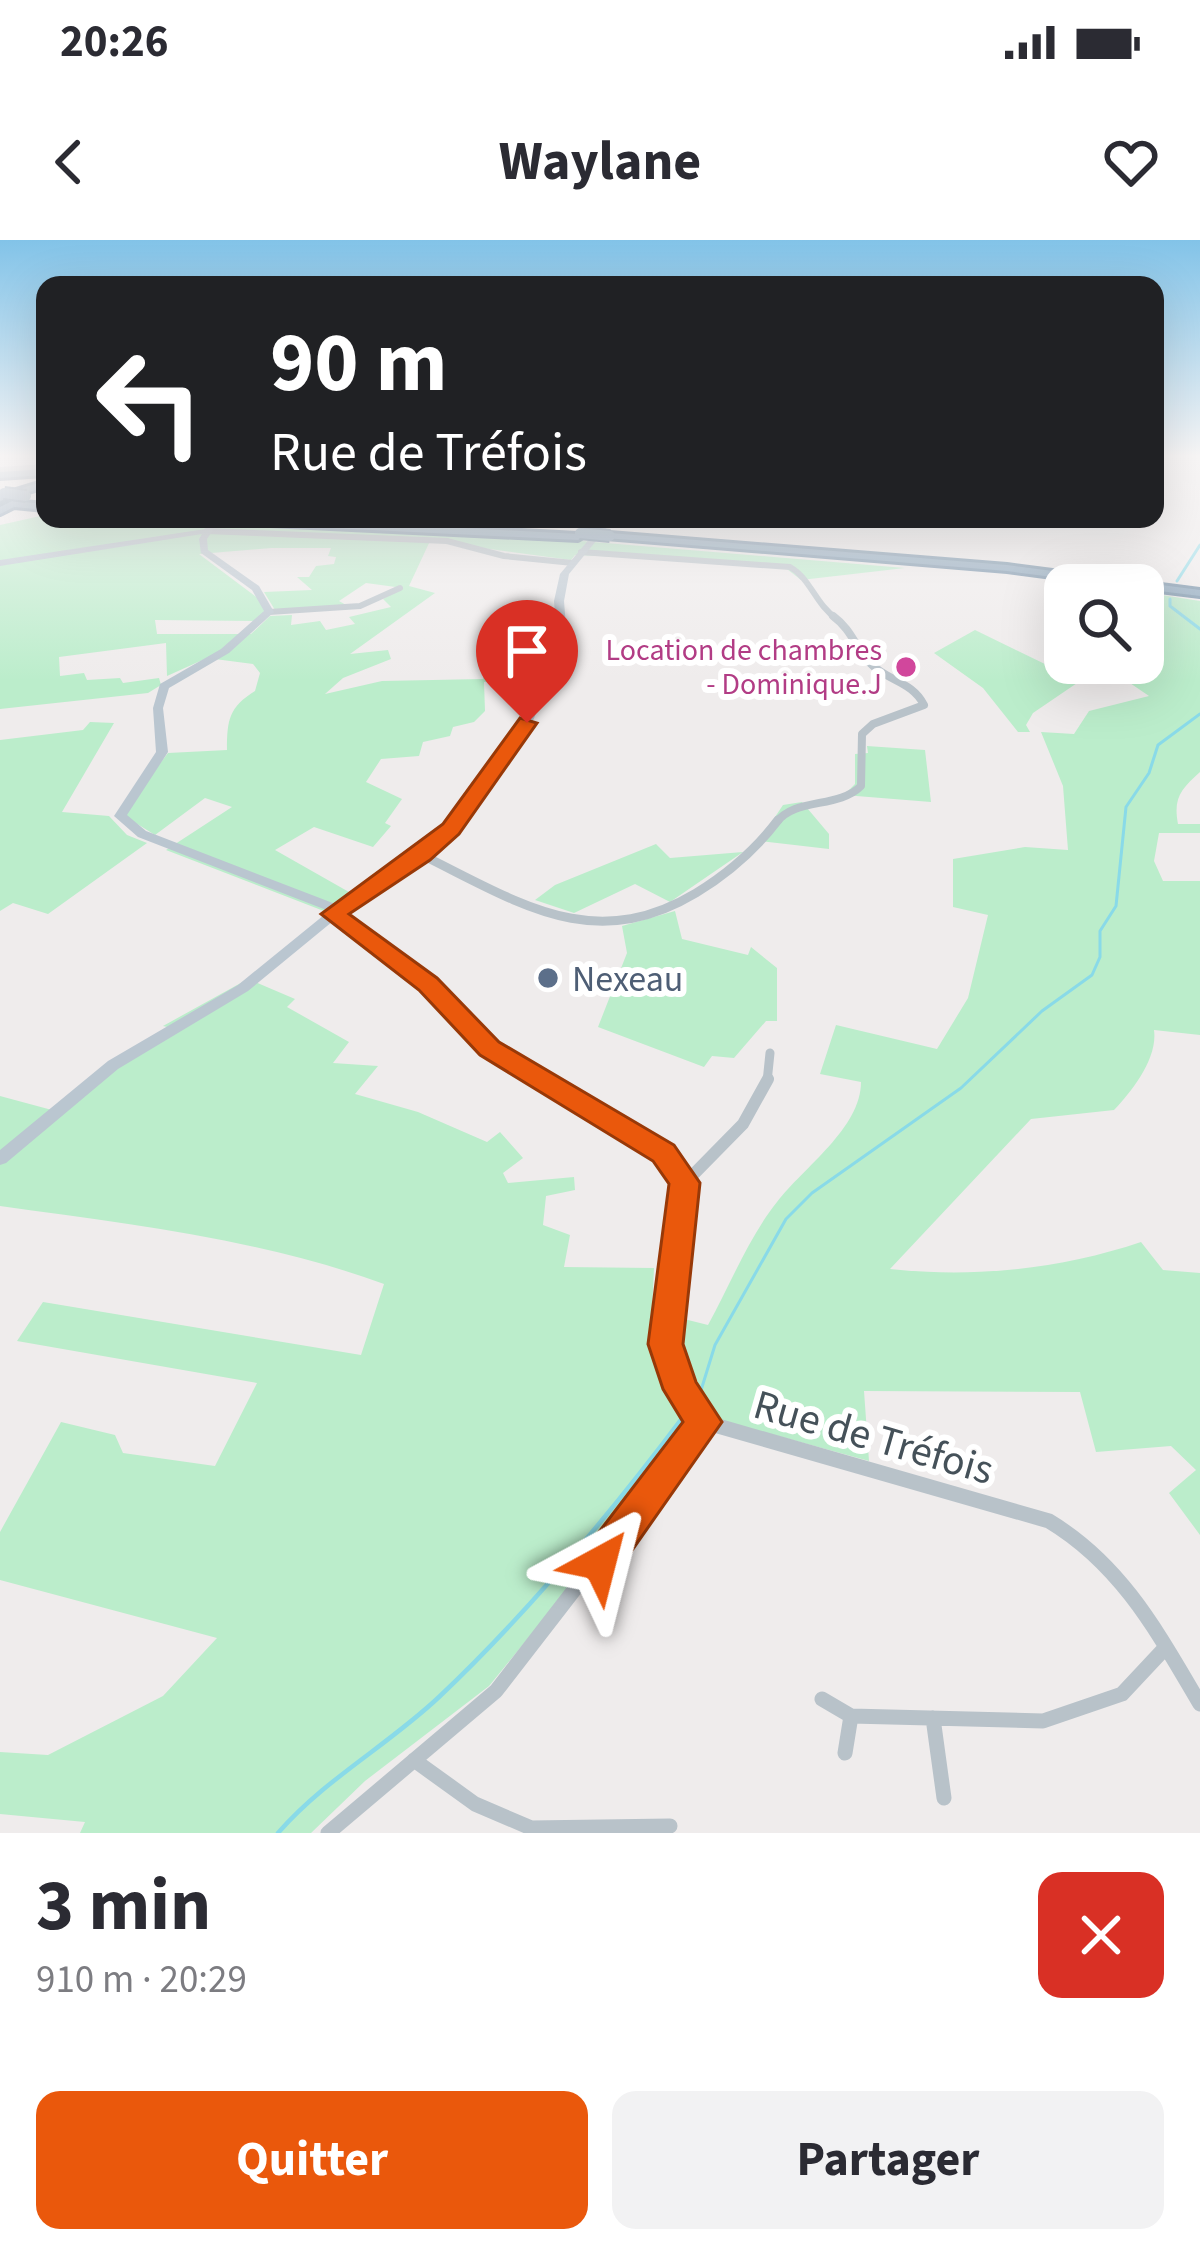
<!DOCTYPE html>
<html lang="fr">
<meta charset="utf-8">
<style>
:root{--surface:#fff;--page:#f2f2f3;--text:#2b2b33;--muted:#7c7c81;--accent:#ea580c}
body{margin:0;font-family:"Source Sans 3",sans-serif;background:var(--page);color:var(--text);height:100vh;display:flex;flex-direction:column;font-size:45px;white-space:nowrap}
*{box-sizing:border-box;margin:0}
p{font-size:39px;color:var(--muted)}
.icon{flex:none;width:66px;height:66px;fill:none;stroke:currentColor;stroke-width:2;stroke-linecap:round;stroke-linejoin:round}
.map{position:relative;height:1593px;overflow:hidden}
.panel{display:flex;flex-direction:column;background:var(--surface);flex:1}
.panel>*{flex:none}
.hud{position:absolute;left:36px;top:36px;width:1128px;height:252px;border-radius:24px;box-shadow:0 12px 48px #0002;background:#202124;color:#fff;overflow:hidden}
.fabs{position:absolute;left:1044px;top:324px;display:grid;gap:24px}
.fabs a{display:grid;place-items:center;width:120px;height:120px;border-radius:24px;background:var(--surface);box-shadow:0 12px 48px #0002;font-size:60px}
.pin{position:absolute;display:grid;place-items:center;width:102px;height:102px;color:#fff;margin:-123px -51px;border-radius:50% 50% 50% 0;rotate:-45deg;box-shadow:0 0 12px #0007}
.pin .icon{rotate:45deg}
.me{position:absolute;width:132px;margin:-66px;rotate:38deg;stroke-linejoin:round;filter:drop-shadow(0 0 9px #0008)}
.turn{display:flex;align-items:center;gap:42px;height:252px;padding:0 36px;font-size:54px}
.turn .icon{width:156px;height:156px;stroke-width:2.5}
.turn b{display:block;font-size:84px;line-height:102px}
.round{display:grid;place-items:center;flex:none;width:126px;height:126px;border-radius:24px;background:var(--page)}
.headline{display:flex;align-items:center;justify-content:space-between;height:204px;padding:0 36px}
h1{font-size:72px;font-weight:700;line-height:90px}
.button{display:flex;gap:24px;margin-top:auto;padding:24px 36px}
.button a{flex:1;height:138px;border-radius:24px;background:var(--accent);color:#fff;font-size:48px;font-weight:700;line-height:138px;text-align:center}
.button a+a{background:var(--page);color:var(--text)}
.status{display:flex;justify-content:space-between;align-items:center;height:84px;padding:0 60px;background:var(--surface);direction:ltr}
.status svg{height:33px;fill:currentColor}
header{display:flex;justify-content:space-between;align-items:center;height:156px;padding:0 36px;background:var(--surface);font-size:54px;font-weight:700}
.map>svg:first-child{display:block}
.green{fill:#bbedcb;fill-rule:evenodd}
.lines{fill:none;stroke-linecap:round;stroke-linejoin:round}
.stream-far1{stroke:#89dae8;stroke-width:3}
.stream{stroke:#89dae8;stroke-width:4.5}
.highway-casing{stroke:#708da6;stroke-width:6}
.street-far4{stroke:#b8c2c9;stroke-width:6}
.street-far3{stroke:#b8c2c9;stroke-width:8}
.street-far2{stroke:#b8c2c9;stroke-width:9}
.street-far1{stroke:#b8c2c9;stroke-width:12}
.street{stroke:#b8c2c9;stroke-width:15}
.secondary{fill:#bac6d0;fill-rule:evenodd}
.highway{fill:#85a2ba;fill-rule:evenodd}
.highway-bridge-casing{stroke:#708da6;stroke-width:14;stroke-linecap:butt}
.highway-bridge{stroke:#85a2ba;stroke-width:10}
.route{fill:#ea580c;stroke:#983908;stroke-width:3}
.hotel-dot{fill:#d1479c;stroke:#fff;stroke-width:4.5}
.service-dot{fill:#5c6f8a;stroke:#fff;stroke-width:4.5}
.labels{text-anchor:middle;stroke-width:12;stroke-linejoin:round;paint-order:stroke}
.far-hotel-label{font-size:30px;fill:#b23c85;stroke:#fff;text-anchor:end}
.service-label{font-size:36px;fill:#4e5e75;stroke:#fff;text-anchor:start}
.near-street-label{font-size:42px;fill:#455159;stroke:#fff}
</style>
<div class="status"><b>20:26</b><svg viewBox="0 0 49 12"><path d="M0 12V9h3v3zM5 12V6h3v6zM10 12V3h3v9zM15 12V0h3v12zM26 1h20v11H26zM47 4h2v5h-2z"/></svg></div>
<header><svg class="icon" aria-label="back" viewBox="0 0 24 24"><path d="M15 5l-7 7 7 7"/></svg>Waylane<svg class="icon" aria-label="heart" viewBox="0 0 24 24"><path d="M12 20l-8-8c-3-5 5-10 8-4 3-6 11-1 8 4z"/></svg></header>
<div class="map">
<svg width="1200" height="1593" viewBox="0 0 1200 1593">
<rect width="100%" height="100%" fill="#efecec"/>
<path class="green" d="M45 275 522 296 905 328 801 340 783 326 766 323 575 315 571 320 430 301 409 346 435 353 350 414 388 410 391 419 343 438 325 454 382 441 483 439 485 424H516L517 439 484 442 485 471 474 482 453 487 450 496 423 502 419 516 381 519 366 542 402 559 385 583 391 586 373 607 314 587 275 610 356 656 329 673 166 610 232 567 205 558 155 595 126 577 125 569 168 513 227 510C227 480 229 467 255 451L260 433 253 424 207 418 167 436 166 403 59 417 60 436 84 433 87 440 120 438 123 443 159 438 161 445 148 453 0 469V285ZM271 308H331L328 316 336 317 334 324 316 326 309 337H297L312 350 264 352 275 370 348 366 339 361 366 343 403 348 383 359 391 367 349 377 355 384 326 390 320 381 291 385 292 375 270 376 251 394H157L155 380 257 381 265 370 263 362 199 314Z
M1143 352 1200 361V532C1181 549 1173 558 1178 584H1200V593H1159L1154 621 1163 641H1200V795L1154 790C1158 818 1132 851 1114 870L1031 879 890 1029C975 1038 1061 1029 1141 1002L1163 1030 1200 1033V1295L1169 1253 1196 1230 1171 1206 1096 1212 1080 1152 864 1151 869 1221 709 1177 489 1446 365 1541 311 1593H80L85 1582 0 1574V1512L48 1515 163 1456 217 1398 0 1340V1292L61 1182 115 1195 123 1213 215 1226 257 1143 17 1101 43 1062 361 1115 384 1044C261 999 129 984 0 966V856L63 873 119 826 180 790 163 786 248 739 295 759 287 767 349 802 333 823 378 826 355 854 418 872 487 902 500 892 523 918 503 933 508 943 574 937 575 950 546 956 543 985 570 995 564 1027 654 1028 652 1071 708 1085C730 1045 749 997 777 962 804 927 861 888 861 842L820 834 836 785 937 809 968 758 988 675 953 667V619L1025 607 1068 610 1063 546 1041 492 1074 494 1089 471 1149 456 1127 441 1156 408 1143 399Z
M975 390 1080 441 1033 473 1026 485 1030 492H1018L983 448 934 413Z
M90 482 114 483 62 572 109 576 127 595 147 603 48 674 13 663 0 671V500L83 490Z
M867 506 925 510 931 562 844 555 855 544V514L868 513Z
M802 562 829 594V609L759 601 783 565Z
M656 604 670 618 743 612 670 662 635 644 574 673 535 660 555 645Z
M675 671 682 699 748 715 751 707 777 728V781H766L734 818 712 816 704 827 598 787 627 713 622 686Z"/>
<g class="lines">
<path class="stream-far1" d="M1177 341 1200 305
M1170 359V366L1200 389
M698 1160 715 1105 786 979 812 953 961 848 1042 771 1092 735 1100 717V691L1116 666 1126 567 1149 533 1158 505 1200 474"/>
<path class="stream" d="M278 1593C325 1539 387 1506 439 1457 530 1371 611 1273 686 1173"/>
<g class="highway-casing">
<path id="highway" d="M45 229V235L0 238V232Z
M45 241V247L0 261V255Z
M12 261 45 264V270L14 267 0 274V267Z
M205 279H291L578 294 583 297 578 300 210 282Z
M610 293 1007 325 1200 350V356L1143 349V345H1113L1007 331 606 298 605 296Z"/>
</g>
<path class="street-far4" d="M0 230 45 227
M207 291 447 301 504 316 573 323
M581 312 790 327C811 339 815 364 837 379
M269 372 360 366 400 348"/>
<path class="street-far3" d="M776 583C795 557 838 569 861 546L862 494 873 484 924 465C912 441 887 441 870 423 855 407 852 390 833 376"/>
<path class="street-far2" d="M422 615C518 662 593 715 696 653 727 634 756 609 778 580
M333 674 428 744 490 808 546 842
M767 842 770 813"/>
<path class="street-far1" d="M541 839C579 862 646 892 674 925 709 967 660 1053 667 1106 670 1131 683 1152 697 1173
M685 943 743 884 768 839"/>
<path class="street" d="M695 1170 704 1182 1049 1281C1122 1325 1158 1393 1200 1464
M822 1459 851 1476 1043 1481 1122 1454 1166 1407
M933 1478 944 1558
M845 1513 851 1476
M414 1520 475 1564 531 1588 670 1586
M328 1593 496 1451 704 1182"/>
<path class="secondary" d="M212 279 219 281 207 299 208 310 259 346 274 372 229 413 169 448 163 468 168 512 127 575 146 591 338 665 418 612 447 586 522 483 557 399 554 361 560 334 606 279H614L569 334 564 361 567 399 532 483 455 592 426 618 338 677 248 751 118 829 6 923 0 925V910L108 821 238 745 329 671 138 597 114 576 156 512 153 468 160 444 221 409 264 371 252 350 201 313 199 299 202 294 0 326V320L206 289Z"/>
<use href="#highway" class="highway"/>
<g class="highway-bridge-casing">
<path id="highway-bridge" d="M4 253 26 256
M580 293 610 296"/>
</g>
<use href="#highway-bridge" class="highway-bridge"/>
</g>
<linearGradient id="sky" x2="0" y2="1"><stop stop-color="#82c3e8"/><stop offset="0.49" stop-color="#f8f6f6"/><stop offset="1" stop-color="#f8f6f6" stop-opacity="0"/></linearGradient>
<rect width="1200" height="441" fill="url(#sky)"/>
<path class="route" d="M520 478 537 483 459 594 430 620 349 674 437 738 499 802 674 905 700 943 683 1104 696 1142 722 1182 614 1336 600 1342 586 1336 580 1323 586 1309 683 1182 663 1149 648 1104 669 944 653 921 480 815 419 750 321 674 443 584Z"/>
<circle class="hotel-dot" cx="906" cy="427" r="12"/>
<circle class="service-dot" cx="548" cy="738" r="12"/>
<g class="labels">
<g class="far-hotel-label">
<text x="882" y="420">Location de chambres<tspan x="882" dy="34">- Dominique.J</tspan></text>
</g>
<g class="service-label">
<text x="572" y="751">Nexeau</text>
</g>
<g class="near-street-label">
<text transform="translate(874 1196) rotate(16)" y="15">Rue de Tréfois</text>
</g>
</g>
</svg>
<div class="fabs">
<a><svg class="icon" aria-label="search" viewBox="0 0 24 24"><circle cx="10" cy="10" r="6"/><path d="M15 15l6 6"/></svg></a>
</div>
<div class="pin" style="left:527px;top:483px;background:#d93025"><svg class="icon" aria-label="arrive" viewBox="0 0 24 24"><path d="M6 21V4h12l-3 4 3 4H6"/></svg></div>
<svg class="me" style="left:600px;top:1323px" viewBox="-20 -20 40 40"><path d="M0-17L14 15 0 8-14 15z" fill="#ea580c" stroke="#fff" stroke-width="4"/></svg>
<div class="hud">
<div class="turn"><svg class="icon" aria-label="left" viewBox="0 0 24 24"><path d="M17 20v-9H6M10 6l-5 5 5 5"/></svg><div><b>90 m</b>Rue de Tréfois</div></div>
</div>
</div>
<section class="panel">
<div class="headline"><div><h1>3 min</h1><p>910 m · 20:29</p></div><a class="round" style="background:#d93025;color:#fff"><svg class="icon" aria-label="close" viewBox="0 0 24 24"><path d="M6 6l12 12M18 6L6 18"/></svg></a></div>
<div class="button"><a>Quitter</a><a>Partager</a></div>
</section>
